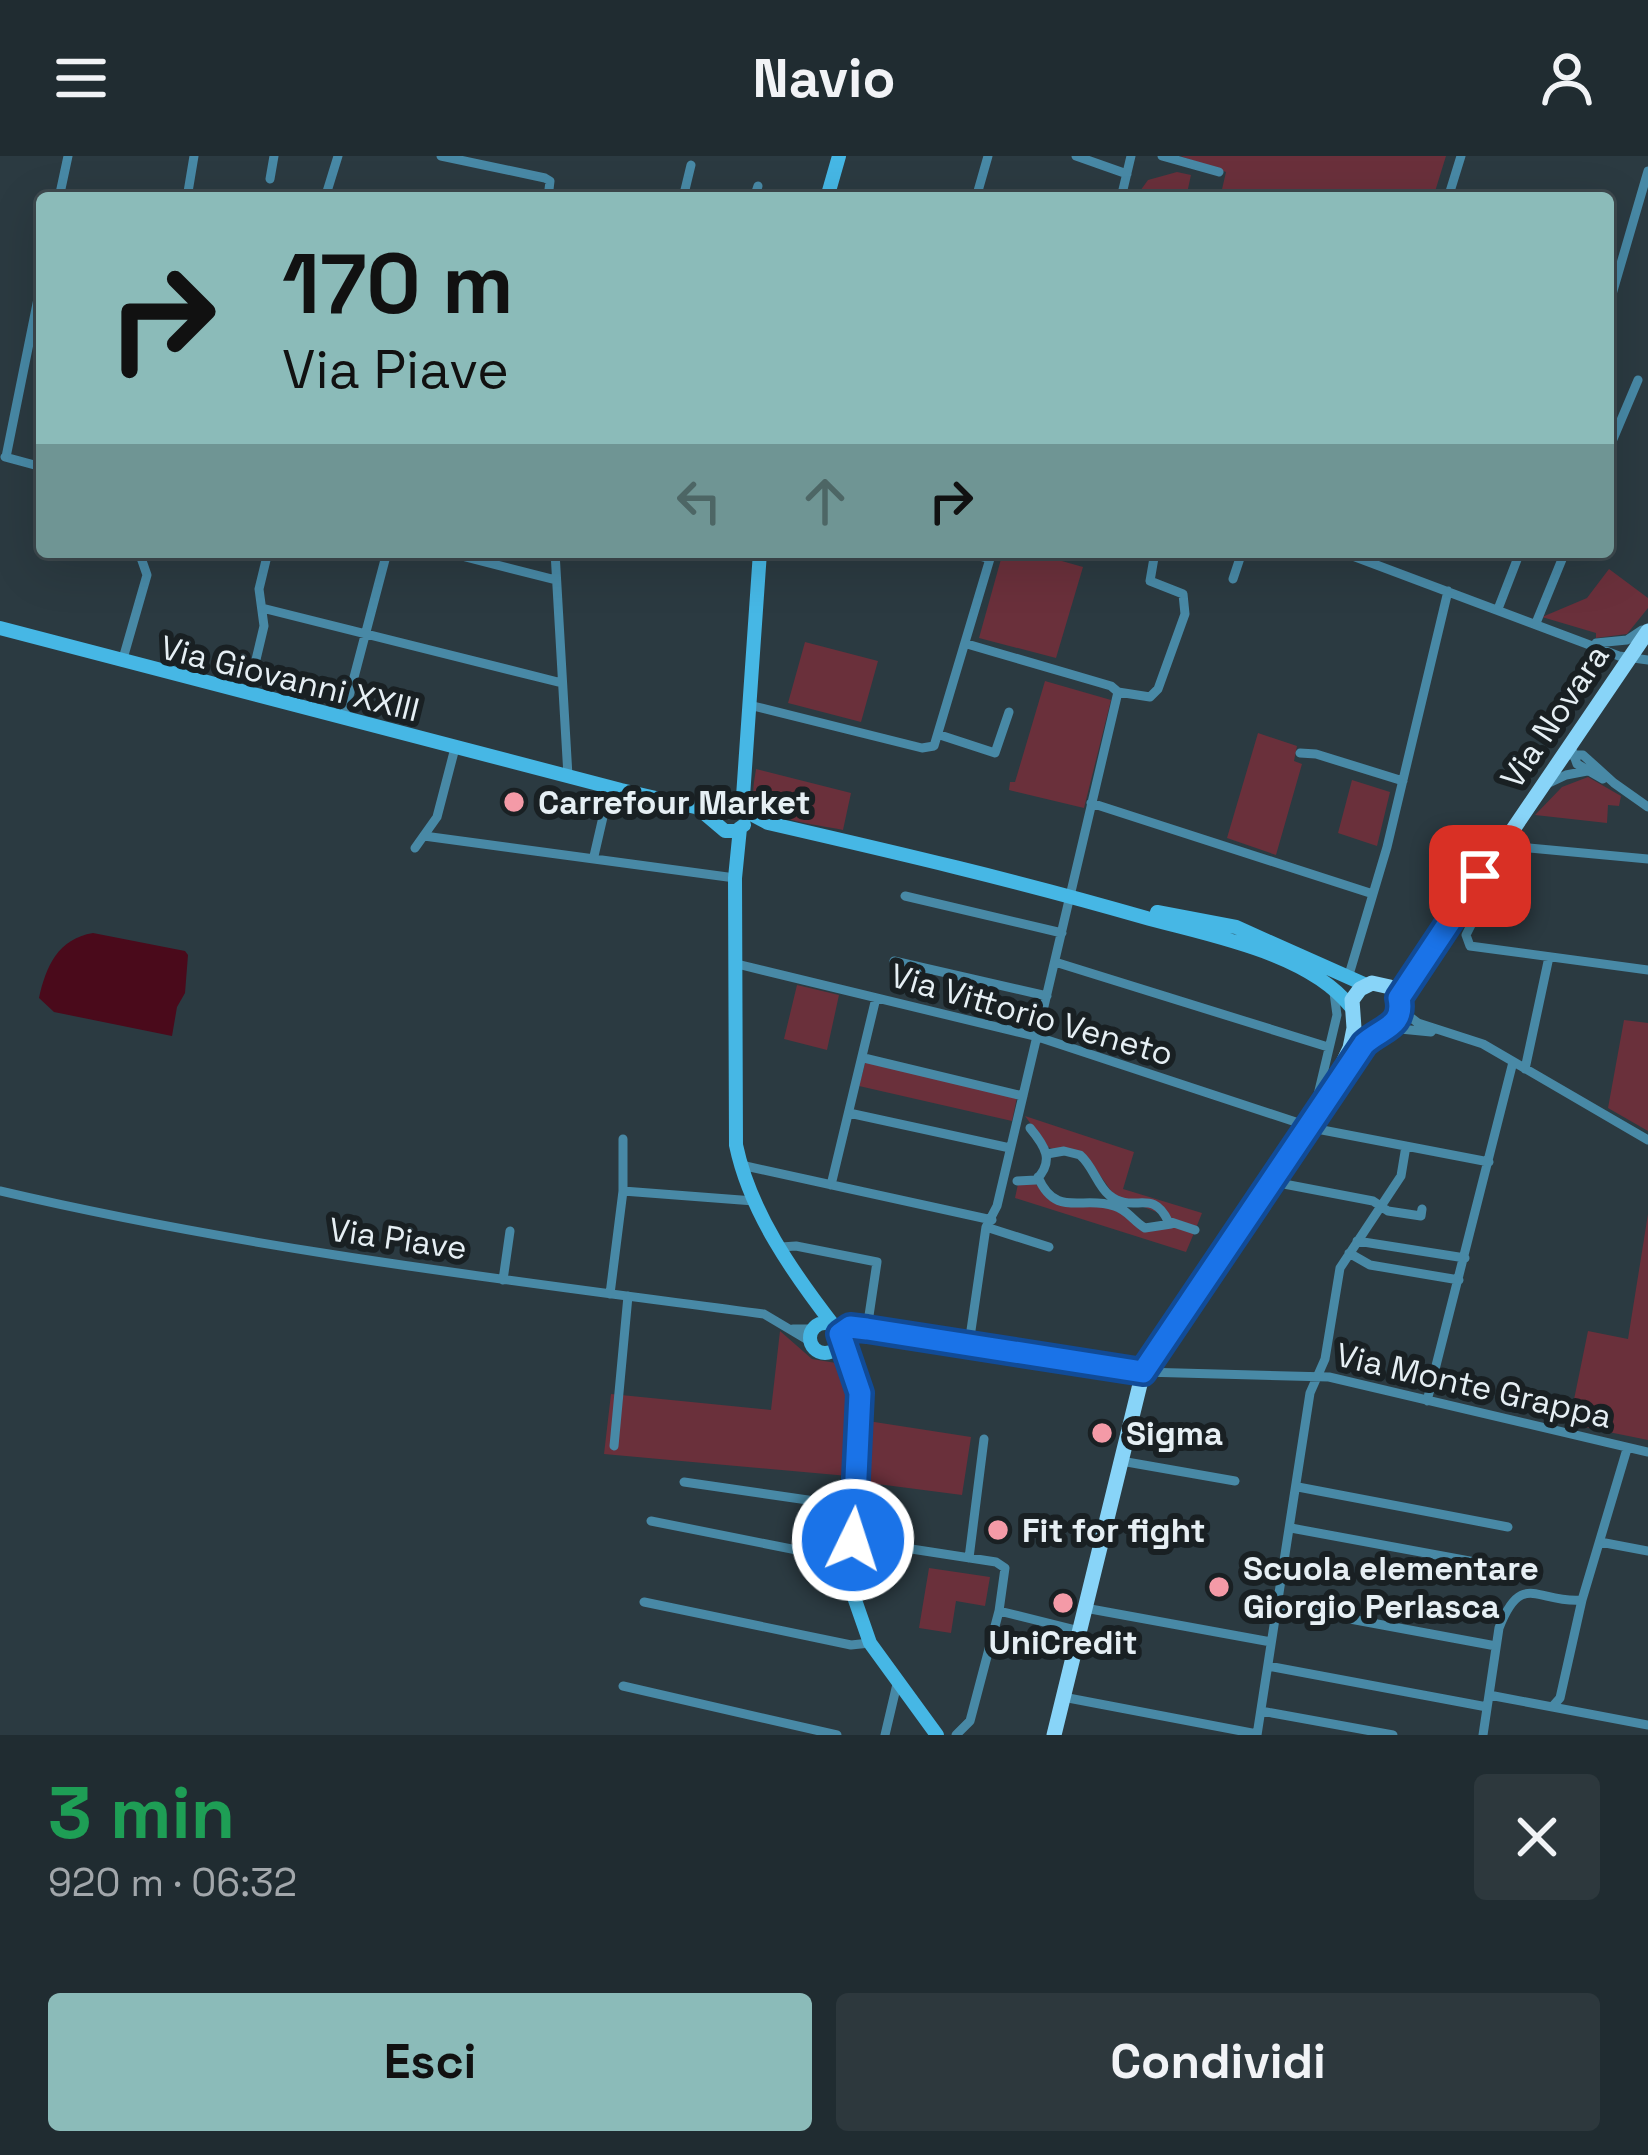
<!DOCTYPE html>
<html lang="it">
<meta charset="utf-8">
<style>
:root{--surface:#202c31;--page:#2d383d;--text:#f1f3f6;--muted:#a2a7ab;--line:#3d484d;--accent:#8bbbb9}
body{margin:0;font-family:"Space Grotesk",sans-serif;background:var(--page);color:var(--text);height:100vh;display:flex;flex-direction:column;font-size:45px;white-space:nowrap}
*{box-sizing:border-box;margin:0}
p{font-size:39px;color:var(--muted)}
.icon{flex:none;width:66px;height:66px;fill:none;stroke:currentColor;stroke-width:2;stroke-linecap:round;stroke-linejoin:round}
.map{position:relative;height:1579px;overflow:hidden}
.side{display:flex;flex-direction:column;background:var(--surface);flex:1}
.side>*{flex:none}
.guide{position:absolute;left:36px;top:36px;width:1578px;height:366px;border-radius:12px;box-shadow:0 12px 48px #0002,0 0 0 3px var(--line);background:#8bbbb9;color:#111;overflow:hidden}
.pin{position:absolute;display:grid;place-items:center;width:102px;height:102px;color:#fff;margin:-51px;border-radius:24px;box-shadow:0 6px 18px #0006}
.me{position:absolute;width:132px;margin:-66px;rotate:4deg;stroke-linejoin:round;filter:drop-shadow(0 0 9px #0008)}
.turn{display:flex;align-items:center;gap:42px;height:252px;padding:0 48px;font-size:54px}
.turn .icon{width:156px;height:156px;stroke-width:2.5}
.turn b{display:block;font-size:84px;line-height:102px}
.lanes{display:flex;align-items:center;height:114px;padding:0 48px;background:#0003;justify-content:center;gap:60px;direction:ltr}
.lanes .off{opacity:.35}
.round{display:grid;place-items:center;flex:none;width:126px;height:126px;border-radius:12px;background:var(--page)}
.head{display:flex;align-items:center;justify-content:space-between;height:204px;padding:0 48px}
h1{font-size:72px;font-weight:700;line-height:90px;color:#1e9e55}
.cta{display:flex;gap:24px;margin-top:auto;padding:24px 48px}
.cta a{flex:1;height:138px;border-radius:12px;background:var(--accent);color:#111;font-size:48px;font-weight:700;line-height:138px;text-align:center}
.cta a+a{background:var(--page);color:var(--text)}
header{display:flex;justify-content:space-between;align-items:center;height:156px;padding:0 48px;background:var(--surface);font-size:54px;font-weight:700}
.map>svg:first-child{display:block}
.green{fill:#6a303b}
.water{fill:#4a0a1b}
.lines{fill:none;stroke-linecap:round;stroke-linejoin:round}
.street{stroke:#4889a6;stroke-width:9}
.secondary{stroke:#46b7e5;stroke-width:14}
.primary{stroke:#88d4f8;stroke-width:15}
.route-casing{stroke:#114b97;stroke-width:30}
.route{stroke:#1a73e8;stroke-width:21}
.poi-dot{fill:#f49aa7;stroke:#192023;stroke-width:4.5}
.labels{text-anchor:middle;stroke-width:12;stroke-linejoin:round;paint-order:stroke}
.street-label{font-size:33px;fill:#e6eff4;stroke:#192023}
.poi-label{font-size:33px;font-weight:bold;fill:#e6eff4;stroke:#192023;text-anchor:start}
</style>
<header><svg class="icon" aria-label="menu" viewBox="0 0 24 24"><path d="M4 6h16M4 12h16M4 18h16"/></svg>Navio<svg class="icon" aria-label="person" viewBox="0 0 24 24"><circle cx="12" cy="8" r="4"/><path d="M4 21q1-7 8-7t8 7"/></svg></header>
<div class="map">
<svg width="1648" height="1579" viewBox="0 0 1648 1579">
<rect width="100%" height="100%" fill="#2b3a41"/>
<path class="green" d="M1180 0H1446L1433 42H1220L1226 16Z
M1177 16 1191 19 1186 42H1135L1148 24Z
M1003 396H1030L1083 411 1056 502 979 482Z
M1609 413 1648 442V452L1627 478 1596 482V477L1542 461 1587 442Z
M805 486 878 505 861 566 788 547Z
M1045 525 1111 544 1084 652 1009 634 1010 626H1015Z
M1258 577 1297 590 1294 605 1302 608 1276 699 1227 682Z
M756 613 851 637 843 674C824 670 759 663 754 642 752 634 755 621 756 613Z
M1588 621 1621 640 1619 650 1608 649 1607 667 1535 659 1562 631Z
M1352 624 1390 636 1377 690 1338 677Z
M797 829 839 839 827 894 784 883Z
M1624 864 1648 867V975L1608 952Z
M866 904 1017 941 1012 965 859 930Z
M1025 960 1134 996 1123 1033 1202 1057 1196 1072 1114 1039 1092 1008 1048 991Z
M1035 1027 1049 1044 1110 1050 1151 1075 1172 1070 1194 1077 1186 1096 1015 1042 1018 1028Z
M1648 1058V1284L1569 1268 1588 1175 1628 1183Z
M780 1175 812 1203 836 1207 846 1217 851 1243 848 1320 604 1298 611 1238 771 1254Z
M868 1265 971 1281 962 1339 862 1326Z
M929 1412 990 1421 985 1450 956 1445 951 1477 919 1472Z"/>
<path class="water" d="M93 777 185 795 188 799 185 837 177 851 172 880 54 856 39 842C46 810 58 783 93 777Z"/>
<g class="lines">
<path class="street" d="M441 0 545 22 550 25 548 42
M1076 0 1127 18
M1162 0 1219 16
M270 23 274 0
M59 42 68 0
M187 42 194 0
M325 42 338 0
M683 42 691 9
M754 42 758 30
M976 42 988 0
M1121 42 1131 0
M1448 42 1461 0
M1608 152 1648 15
M1608 295 1638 224
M5 301 42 311
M6 301 42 123
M446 396 556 424
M555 396 568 620
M966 396 990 403
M1342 396 1619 500 1648 504
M1233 423 1242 396
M262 452 562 527
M1498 453 1520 396
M1536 467 1565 396
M1596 487 1627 484 1642 474
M967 488 1111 530 1118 536 1150 541 1158 533 1185 458 1183 438 1150 425 1155 396
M122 506 147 419 139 396
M248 537 264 470 259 433 268 396
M749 549 922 592 934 590 992 396
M343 563 387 396
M940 579 995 597 1009 556
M1571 591 1577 608 1603 623
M1300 597 1316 598 1403 625
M1565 599H1583L1614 627 1648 651
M1549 627 1566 619 1587 615
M1091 647 1373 738
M424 680 735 722
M415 692 437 661 455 592
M594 700 606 648
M1648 703 1519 691 1485 741 1466 779 1470 790 1648 814
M905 740 1062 777
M894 805 1047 840
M1055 806 1328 891
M737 808 1038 881 1317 973 1489 1006
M1348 822 1387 691 1448 435
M1401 854 1418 867 1483 888 1648 984
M1390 872 1431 876
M864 902 1023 940
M1525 913 1549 801
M1317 943 1337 859 1334 837
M849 957 1010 992
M1047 998 1064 995 1080 999C1093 1010 1097 1029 1109 1039 1134 1059 1152 1031 1168 1065L1195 1074
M741 1009 992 1064
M1038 1021C1056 1063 1083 1039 1114 1050 1128 1054 1133 1065 1145 1072L1171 1068
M1273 1021 1284 1028 1373 1045 1388 1055 1421 1060 1422 1053
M1017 1025 1036 1024C1055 1005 1045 990 1030 972
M831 1029 876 842
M0 1035C252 1094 507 1124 764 1158L811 1186
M623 1035 754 1045
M986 1071 1049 1091
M1357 1085 1465 1102
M781 1091 796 1090 877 1106 867 1173
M1349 1097 1370 1109 1459 1124
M503 1124 510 1075
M610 1138 623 1035V983
M793 1173H814
M840 1178 850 1171 1143 1216 1329 1221 1648 1296
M969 1188 986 1071 997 1050 1118 536
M1427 1245 1513 906
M614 1290 628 1140
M1121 1305 1235 1325
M684 1326 856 1351
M1298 1331 1508 1371
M651 1365 852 1405
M1291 1372 1502 1411
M853 1384 996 1406 1005 1412 999 1455 970 1565 956 1579
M1600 1386 1648 1395
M969 1402 984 1283
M644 1446 851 1489 870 1487
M1280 1450 1496 1490
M1085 1452 1271 1486
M999 1455 1080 1475
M1268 1510 1487 1551
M623 1530 837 1579
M1489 1539 1648 1569
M1063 1541 1257 1578
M1552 1551 1560 1542 1582 1444
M1261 1555 1393 1579
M885 1579 897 1528
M1257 1579 1310 1237 1325 1203 1340 1112 1401 1020 1406 990
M1483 1579 1499 1472C1522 1413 1538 1448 1582 1444L1627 1293"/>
<path class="secondary" d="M827 42 839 0
M0 472 621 634 695 651H722
M726 649H734L768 667C894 696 1019 725 1143 761 1207 779 1308 796 1351 851
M699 653 725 675H736L744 669
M742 655 760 396
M740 672 735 722 736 989C750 1056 793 1117 834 1170
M1157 756 1236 771 1366 829
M810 1182a15 15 0 1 1 30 0a15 15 0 1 1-30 0Z
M840 1185 860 1237 852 1405 855 1444 870 1487 937 1579"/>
<path class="primary" d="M1399 841 1648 475
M1054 1579 1143 1216 1336 932 1363 888 1395 867 1400 847 1390 831 1372 827 1360 833 1352 844 1354 872 1350 892 1323 949"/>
</g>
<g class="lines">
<g class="route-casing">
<path id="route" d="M853 1384 860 1237 840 1178 850 1171 867 1173 1143 1216 1364 888C1381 872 1405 871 1399 842L1480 720"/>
</g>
<use href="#route" class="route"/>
</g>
<g class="poi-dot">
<circle cx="514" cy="646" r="12"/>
<circle cx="1102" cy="1277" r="12"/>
<circle cx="998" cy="1374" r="12"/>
<circle cx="1219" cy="1431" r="12"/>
<circle cx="1063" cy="1447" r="12"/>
</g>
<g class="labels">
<g class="street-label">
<text transform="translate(290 522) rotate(14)" y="12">Via Giovanni XXIII</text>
<text transform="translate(1554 560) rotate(-56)" y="12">Via Novara</text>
<text transform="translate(1032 858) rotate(16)" y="12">Via Vittorio Veneto</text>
<text transform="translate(398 1082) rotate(8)" y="12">Via Piave</text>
<text transform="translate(1474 1229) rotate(13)" y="12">Via Monte Grappa</text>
</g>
<g class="poi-label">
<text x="538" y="658">Carrefour Market</text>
<text x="1126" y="1289">Sigma</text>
<text x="1022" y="1386">Fit for fight</text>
<text x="1243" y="1424">Scuola elementare<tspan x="1243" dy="38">Giorgio Perlasca</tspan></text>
<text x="1063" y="1498" text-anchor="middle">UniCredit</text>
</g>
</g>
</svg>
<div class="pin" style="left:1480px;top:720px;background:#d93025"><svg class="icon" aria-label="arrive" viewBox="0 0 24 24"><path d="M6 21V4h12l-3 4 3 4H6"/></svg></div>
<svg class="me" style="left:853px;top:1384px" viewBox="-20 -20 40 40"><circle r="17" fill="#1a73e8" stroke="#fff" stroke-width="3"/><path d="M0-11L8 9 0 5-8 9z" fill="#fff"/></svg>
<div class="guide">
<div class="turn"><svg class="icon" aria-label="right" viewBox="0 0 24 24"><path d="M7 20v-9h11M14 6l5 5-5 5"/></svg><div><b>170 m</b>Via Piave</div></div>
<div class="lanes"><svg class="icon off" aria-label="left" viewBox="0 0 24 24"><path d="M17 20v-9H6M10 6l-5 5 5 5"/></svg><svg class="icon off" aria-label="ahead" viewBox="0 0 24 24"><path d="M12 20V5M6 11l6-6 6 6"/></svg><svg class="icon" aria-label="right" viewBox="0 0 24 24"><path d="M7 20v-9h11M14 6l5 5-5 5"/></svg></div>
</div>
</div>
<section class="side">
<div class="head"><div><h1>3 min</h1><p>920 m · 06:32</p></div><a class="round"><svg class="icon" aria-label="close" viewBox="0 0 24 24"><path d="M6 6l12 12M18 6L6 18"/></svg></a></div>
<div class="cta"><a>Esci</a><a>Condividi</a></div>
</section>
